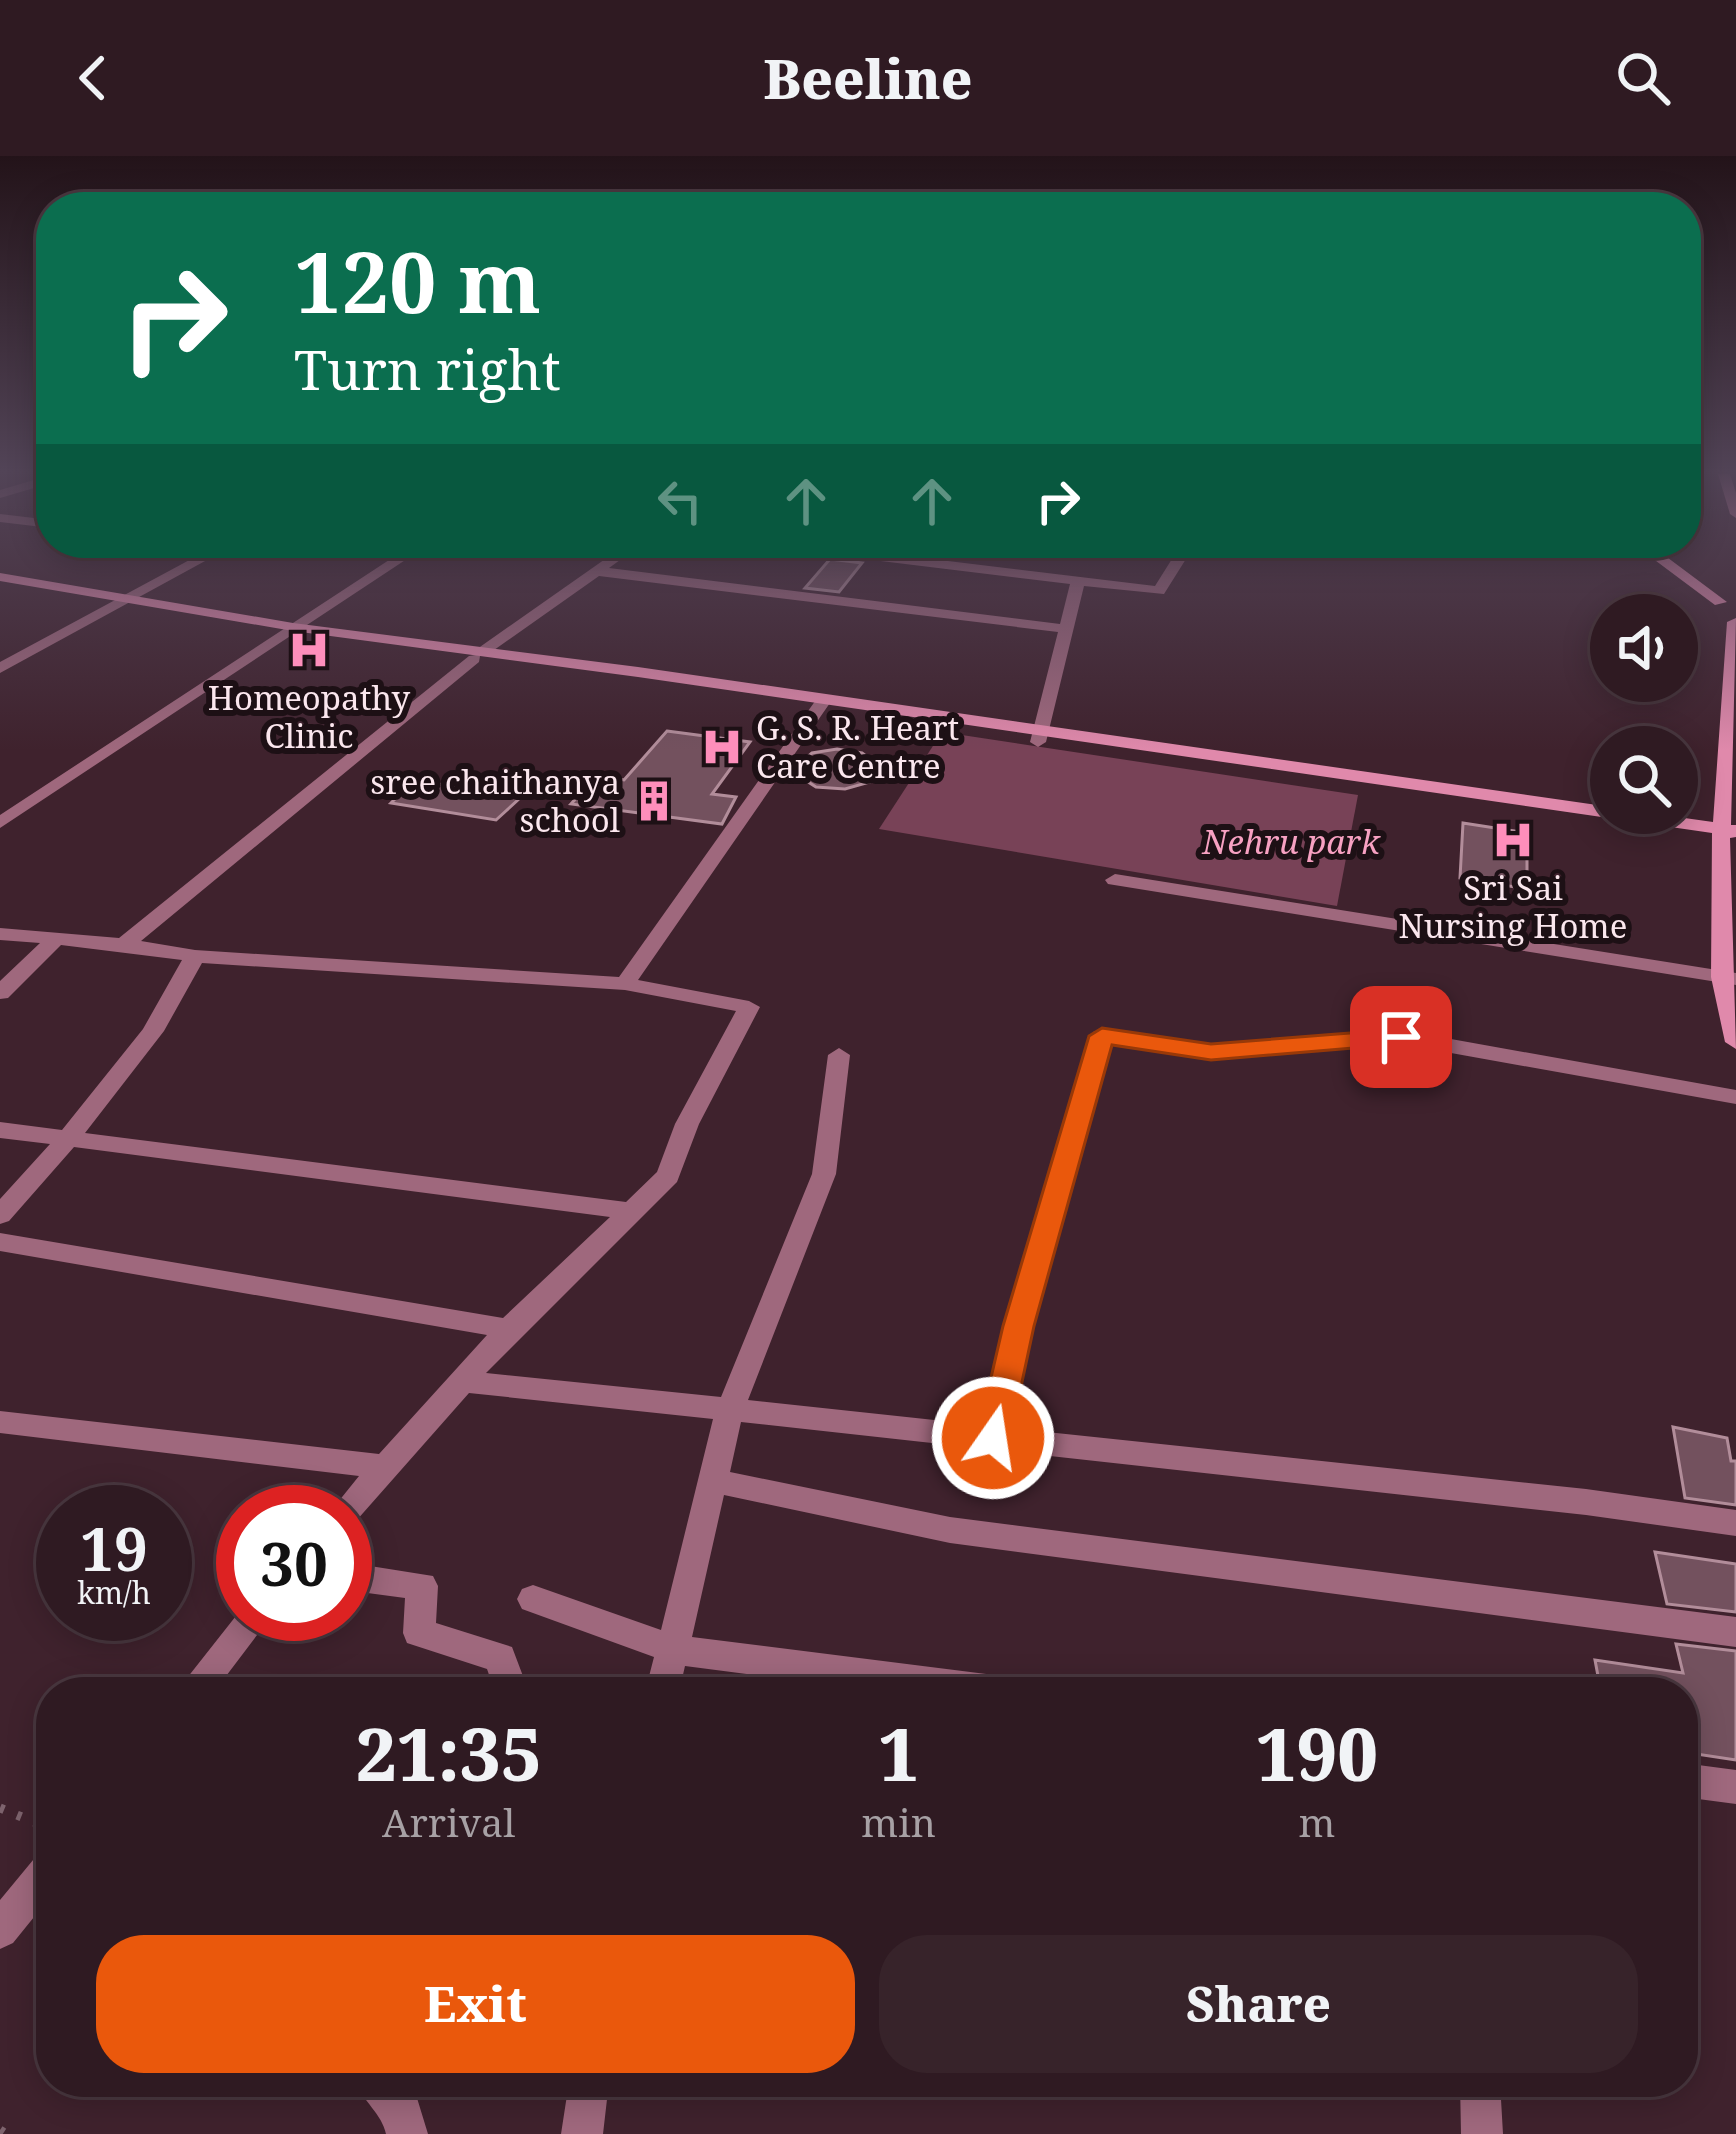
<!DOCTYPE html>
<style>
:root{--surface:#2f1a22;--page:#37232a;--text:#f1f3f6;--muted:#a7a1a5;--line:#4a3840;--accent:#ea580c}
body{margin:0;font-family:"Noto Serif",serif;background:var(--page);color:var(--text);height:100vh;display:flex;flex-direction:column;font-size:45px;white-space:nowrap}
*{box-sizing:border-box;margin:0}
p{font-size:39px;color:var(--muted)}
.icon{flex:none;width:66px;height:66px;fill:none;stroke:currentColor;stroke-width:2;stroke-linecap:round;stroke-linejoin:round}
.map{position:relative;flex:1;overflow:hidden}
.details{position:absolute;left:36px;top:1521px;width:1662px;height:420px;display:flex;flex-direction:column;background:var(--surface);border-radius:48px;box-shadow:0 6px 30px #0003,0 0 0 3px var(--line)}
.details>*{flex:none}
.banner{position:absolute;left:36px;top:36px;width:1665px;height:366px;border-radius:48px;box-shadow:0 6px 30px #0003,0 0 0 3px var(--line);background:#0b6e4f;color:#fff;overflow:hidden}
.tools{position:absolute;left:1590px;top:438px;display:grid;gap:24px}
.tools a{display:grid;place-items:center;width:108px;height:108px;border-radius:50%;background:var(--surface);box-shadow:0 6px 30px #0003,0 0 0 3px var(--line);font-size:60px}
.speed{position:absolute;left:36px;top:1329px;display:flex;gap:24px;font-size:60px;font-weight:700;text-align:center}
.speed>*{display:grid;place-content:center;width:156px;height:156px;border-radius:50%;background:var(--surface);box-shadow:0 6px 30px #0003,0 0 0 3px var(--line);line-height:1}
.speed small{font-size:30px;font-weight:400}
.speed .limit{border:18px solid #d22;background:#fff;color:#111}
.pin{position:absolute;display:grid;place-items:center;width:102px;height:102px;color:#fff;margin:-51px;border-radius:24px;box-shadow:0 6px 18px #0006}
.me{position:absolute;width:132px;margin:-66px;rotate:13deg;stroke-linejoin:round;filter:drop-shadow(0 0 9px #0008)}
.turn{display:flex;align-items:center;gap:42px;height:252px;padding:0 60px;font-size:54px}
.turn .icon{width:156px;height:156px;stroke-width:2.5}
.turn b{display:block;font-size:84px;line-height:102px}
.lanes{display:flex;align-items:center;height:114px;padding:0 60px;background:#0003;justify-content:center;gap:60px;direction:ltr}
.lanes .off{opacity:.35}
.eta{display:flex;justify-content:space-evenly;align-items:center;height:204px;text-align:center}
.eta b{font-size:72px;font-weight:800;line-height:84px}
.button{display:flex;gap:24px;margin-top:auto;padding:24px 60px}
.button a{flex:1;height:138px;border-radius:48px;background:var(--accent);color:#fff;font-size:48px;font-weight:800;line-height:138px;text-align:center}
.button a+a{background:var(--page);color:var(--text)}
header{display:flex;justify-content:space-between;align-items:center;height:156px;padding:0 60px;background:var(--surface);font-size:54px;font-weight:800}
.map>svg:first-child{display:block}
.green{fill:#784257}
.building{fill:#73515e;stroke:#b28d9a;stroke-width:3}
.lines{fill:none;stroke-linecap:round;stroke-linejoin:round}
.path{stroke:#7d636d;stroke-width:9;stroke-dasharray:4.5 14;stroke-linecap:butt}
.street{fill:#9f687d;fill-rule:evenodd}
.secondary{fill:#e089ab;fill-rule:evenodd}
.route{fill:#ea580c;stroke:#983908;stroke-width:3}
.labels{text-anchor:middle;stroke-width:12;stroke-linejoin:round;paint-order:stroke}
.far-poi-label{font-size:33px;fill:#fbe7ee;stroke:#1d1015}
.far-park-label{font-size:33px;font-style:italic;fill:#f7a1c2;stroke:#1d1015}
</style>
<header><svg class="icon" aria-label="back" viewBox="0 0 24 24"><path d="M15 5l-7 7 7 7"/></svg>Beeline<svg class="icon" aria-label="search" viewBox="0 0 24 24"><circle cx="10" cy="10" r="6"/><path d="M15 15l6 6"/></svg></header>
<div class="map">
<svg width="1736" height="1978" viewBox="0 0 1736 1978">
<rect width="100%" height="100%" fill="#3f222d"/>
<path class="green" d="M942 576 1358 639 1337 750 879 673Z"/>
<path class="building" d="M830 403 862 407 839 436 805 432Z
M667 575 750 586 712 638 736 641 722 668 571 648 596 620 624 624Z
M837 593 862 597 885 614 870 626 845 633 816 631 791 615 812 597Z
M421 625 520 642 496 664 391 647 412 626Z
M1463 667 1527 677V733L1460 722Z
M1673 1271 1727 1282 1731 1305H1736V1349L1685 1342Z
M1655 1396 1736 1408V1456L1667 1448Z
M1676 1488 1736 1495V1604L1683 1596V1536H1601L1595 1504 1683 1517Z"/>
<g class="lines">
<path class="path" d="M0 1652 51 1673
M0 1974 6 1978"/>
<path class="street" d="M51 319V327L0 342V334Z
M0 358 51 364V372L0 366Z
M221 387H238L0 517V506Z
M415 387H431L0 672V659Z
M628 387 642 388 609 412 1060 468 1070 428 766 391 759 387H799L1155 430 1182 387H1196L1164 438 1084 430 1046 586 1038 591 1030 586 1058 476 599 420 487 499 480 500 479 506 141 785 195 794 619 821 818 541H830L832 544 638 824 749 845 760 851 699 968 677 1026 486 1217 721 1241 812 1018 828 899 839 892 850 899 836 1018 748 1244 981 1269 1004 1170 1094 875 1211 889 1401 874 1736 934V948L1401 888 1211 903 1111 888 1032 1170 1010 1272 1586 1333 1736 1354V1380L1586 1359 741 1266 730 1316 950 1361 1736 1461V1491L950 1387 724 1339 692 1481 1002 1520 1014 1525 1019 1536H884L685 1510 679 1536H645L654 1501 522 1453 517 1443 522 1433 533 1429 661 1474 713 1263 469 1237 356 1365 345 1369V1356H330L359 1320 0 1277V1255L379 1298 487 1179 0 1095V1077L503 1162 610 1061 74 991 9 1065 0 1068V1043L50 988 0 982V966L62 974 143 873 182 804 61 789 8 842 0 843V825L40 787 0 784V772L119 782 469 500 476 499 477 493ZM202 807 625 834 736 855 675 968 657 1016 626 1046 85 977 164 875Z
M1115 718 1736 817V829L1108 728 1105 724Z
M345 1406 433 1420 438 1430 436 1467 512 1491 529 1536H495L487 1513 407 1487 403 1477 405 1442 345 1434Z
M243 1451V1458H273L214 1536H176Z
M1683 1607 1736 1614V1648L1683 1641Z
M51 1693V1740L13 1787 0 1793V1744L38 1698Z
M355 1926H402L417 1942 428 1978H386C382 1958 363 1945 355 1926Z
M569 1926H609L603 1978H561Z
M1460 1926H1500L1503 1978H1461Z"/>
<path class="secondary" d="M1718 318H1730L1736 337V362L1730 358Z
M1632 387H1648L1727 446 1715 449Z
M0 417 293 467 638 511 1611 651V657H1649L1713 666 1727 466 1736 462 1731 669H1736V681L1730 682 1736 893 1725 886 1711 821 1712 677 638 521 293 475 0 425Z"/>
</g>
<linearGradient id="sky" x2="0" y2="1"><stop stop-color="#231319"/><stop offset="0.53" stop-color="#524457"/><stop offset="1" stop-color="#524457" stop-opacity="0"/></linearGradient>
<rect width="1736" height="595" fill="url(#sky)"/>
<path class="route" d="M1102 872 1211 888 1401 873 1413 881 1401 888 1211 904 1112 889 1034 1170 1010 1282 1005 1291 993 1295 982 1291 977 1282 1003 1170 1089 880Z"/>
<defs>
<g id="hospital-bare" transform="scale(3.24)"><path d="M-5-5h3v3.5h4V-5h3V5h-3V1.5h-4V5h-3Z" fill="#fe8ebb" stroke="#1d1015" stroke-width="2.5" paint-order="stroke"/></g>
<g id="building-bare" transform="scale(3.24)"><path d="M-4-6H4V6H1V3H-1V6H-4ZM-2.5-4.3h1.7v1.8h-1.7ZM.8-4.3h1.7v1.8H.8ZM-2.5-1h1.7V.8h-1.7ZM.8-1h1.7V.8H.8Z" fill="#fe8ebb" stroke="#1d1015" stroke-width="2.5" paint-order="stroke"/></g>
</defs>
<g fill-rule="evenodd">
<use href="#hospital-bare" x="309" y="494"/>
<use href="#hospital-bare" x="722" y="591"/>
<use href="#building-bare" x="654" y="645"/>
<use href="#hospital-bare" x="1513" y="684"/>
</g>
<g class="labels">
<g class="far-poi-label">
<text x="309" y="554">Homeopathy<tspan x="309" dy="38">Clinic</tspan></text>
<text x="756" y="584" text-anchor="start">G. S. R. Heart<tspan x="756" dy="38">Care Centre</tspan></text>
<text x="620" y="638" text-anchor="end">sree chaithanya<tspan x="620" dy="38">school</tspan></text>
<text x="1513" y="744">Sri Sai<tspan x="1513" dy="38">Nursing Home</tspan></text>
</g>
<g class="far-park-label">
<text x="1291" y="698">Nehru park</text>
</g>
</g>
</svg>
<div class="tools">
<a><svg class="icon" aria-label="sound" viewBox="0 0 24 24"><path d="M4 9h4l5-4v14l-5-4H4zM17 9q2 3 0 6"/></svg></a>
<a><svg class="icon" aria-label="search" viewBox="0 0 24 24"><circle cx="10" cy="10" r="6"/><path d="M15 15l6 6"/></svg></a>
</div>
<div class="speed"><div>19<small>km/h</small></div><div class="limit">30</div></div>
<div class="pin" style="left:1401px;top:881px;background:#d93025"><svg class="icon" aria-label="arrive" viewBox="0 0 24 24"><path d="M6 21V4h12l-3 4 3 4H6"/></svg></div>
<svg class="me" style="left:993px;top:1282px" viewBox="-20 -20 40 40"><circle r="17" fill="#ea580c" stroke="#fff" stroke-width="3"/><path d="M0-11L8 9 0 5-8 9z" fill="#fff"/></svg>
<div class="banner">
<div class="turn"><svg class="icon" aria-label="right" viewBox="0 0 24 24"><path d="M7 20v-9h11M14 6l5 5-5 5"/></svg><div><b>120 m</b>Turn right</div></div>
<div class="lanes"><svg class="icon off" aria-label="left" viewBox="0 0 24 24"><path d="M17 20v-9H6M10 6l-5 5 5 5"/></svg><svg class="icon off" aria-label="ahead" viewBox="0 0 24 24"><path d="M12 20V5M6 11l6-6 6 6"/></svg><svg class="icon off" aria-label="ahead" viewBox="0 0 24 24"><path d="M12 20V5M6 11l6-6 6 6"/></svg><svg class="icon" aria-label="right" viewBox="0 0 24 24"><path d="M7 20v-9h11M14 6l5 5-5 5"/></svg></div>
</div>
<section class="details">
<div class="eta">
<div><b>21:35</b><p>Arrival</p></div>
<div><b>1</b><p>min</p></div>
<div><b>190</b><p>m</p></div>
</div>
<div class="button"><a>Exit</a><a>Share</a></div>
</section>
</div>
